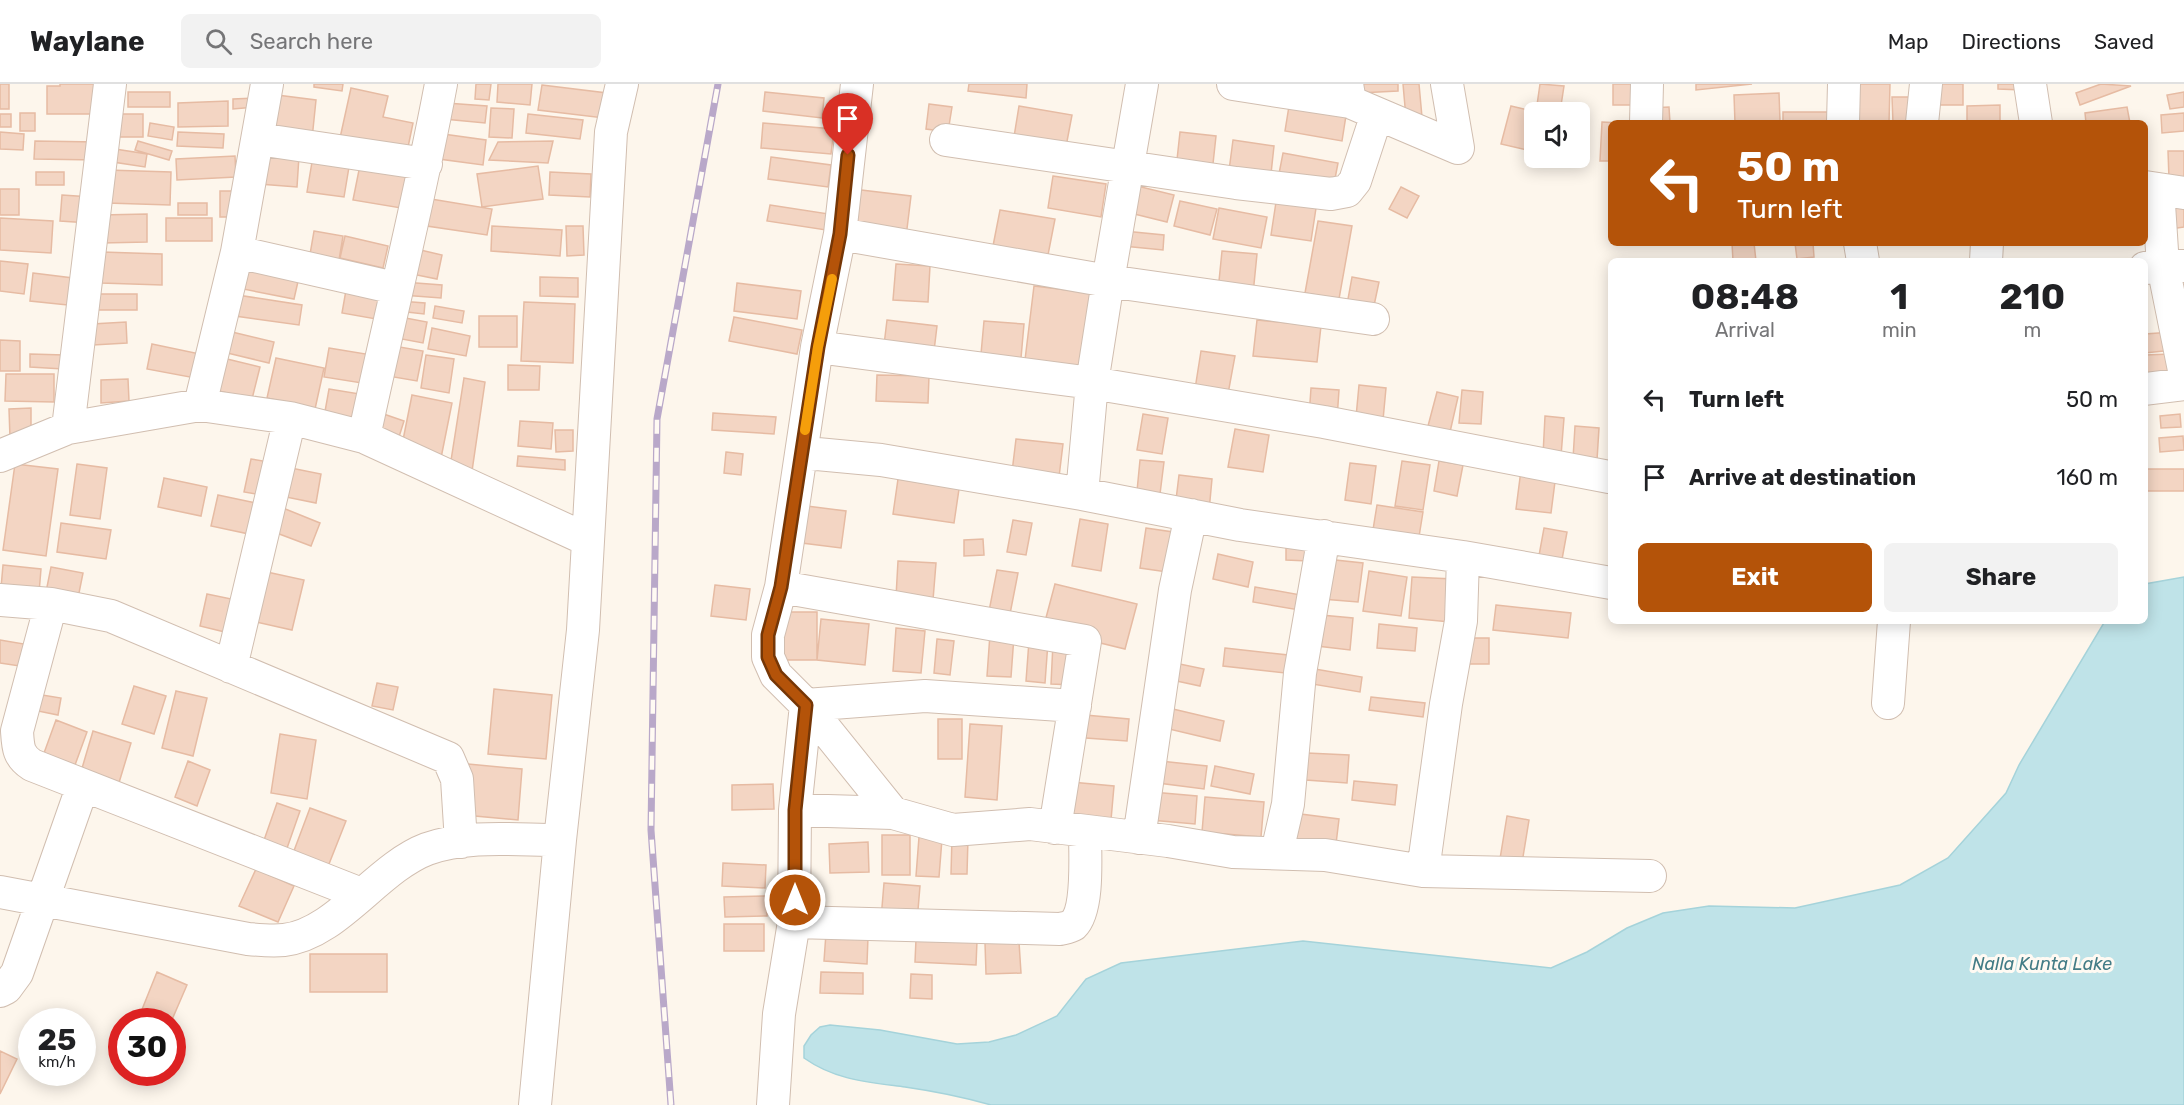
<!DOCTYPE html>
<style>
:root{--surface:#fff;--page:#f2f2f2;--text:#202124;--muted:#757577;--line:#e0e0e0;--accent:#b45309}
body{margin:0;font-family:Rubik,sans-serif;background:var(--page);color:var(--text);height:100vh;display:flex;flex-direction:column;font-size:22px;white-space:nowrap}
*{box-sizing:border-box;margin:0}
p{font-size:20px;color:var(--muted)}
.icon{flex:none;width:33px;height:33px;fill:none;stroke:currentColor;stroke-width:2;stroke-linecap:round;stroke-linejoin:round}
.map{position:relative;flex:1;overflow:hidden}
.drawer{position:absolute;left:1608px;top:174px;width:540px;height:366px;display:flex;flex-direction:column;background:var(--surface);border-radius:9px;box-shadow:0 3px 15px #0003}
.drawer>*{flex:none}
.banner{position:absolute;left:1608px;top:36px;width:540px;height:126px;border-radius:9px;box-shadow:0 3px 15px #0003;background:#b45309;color:#fff;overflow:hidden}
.controls{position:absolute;left:1524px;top:18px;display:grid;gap:12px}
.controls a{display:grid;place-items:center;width:66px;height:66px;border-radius:9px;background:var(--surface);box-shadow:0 3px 15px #0003;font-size:30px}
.speed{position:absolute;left:18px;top:924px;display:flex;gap:12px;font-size:30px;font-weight:700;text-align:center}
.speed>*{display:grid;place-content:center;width:78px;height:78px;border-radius:50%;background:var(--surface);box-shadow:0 3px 15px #0003;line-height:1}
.speed small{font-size:15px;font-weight:400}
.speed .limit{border:9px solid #d22;background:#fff;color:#111}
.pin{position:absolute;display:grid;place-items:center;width:51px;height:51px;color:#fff;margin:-62px -26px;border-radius:50% 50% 50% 0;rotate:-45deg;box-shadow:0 0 6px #0007}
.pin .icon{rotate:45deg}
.me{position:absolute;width:66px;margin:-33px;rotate:0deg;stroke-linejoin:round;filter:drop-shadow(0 0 4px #0008)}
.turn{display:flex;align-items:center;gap:21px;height:126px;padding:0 30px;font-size:27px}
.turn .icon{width:78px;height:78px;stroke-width:2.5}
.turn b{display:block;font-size:42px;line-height:51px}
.eta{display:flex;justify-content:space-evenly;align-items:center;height:102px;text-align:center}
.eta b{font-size:36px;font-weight:700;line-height:42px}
.cta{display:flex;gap:12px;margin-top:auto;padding:12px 30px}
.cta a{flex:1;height:69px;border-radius:9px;background:var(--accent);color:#fff;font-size:24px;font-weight:700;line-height:69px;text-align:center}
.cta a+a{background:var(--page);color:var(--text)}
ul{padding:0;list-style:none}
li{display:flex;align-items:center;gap:18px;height:78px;padding:0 30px}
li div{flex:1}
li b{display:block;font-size:22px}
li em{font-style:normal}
header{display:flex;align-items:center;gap:36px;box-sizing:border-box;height:84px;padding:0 30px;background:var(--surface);border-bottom:2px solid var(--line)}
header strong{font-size:28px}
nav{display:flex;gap:33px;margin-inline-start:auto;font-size:21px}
.search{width:420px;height:54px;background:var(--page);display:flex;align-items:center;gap:15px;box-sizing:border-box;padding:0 21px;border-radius:9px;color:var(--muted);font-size:22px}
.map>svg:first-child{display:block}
.water{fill:#bfe3e8;stroke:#a5d3da;stroke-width:1.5}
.building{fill:#f3d5c3;stroke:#e6bba3;stroke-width:1.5}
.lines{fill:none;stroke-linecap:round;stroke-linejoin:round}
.minor-casing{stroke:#d1beb0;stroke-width:34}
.minor{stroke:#fff;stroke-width:32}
.rail-casing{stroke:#b9a8c9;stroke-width:7}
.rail{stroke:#fffaf3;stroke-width:4.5;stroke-dasharray:14;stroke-linecap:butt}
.route-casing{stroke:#753606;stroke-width:15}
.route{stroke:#b45309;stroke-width:10}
.slow{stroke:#f59e0b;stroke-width:10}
.labels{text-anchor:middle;stroke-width:6;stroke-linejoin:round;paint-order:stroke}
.water-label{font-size:18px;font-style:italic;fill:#437c86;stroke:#fffaf3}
</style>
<header>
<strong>Waylane</strong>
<div class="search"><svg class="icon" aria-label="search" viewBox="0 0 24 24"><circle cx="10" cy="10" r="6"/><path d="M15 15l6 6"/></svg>Search here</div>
<nav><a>Map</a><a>Directions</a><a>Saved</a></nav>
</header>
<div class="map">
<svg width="2184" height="1021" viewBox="0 0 2184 1021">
<rect width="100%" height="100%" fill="#fdf6ec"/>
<path class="water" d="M2184 493V1021H991C963 1013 933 1007 905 1003 867 998 835 996 804 974V962L811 951 820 943 830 941 880 946 957 960 989 958 1016 951 1057 932 1086 895 1121 879 1303 857 1551 884 1587 868 1627 844 1663 829 1709 822 1795 824 1900 801 1948 774 2006 709 2019 681 2105 537H2145V500Z"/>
<path class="building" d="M0 0H9V25H0Z
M60 0H96V30H47V2H60Z
M314 0H343L342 7 314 3Z
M476 0H491L489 16 475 15Z
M498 0H532L530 21 497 18Z
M969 0H1027L1026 14 968 7Z
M1358 0H1398V7L1359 9Z
M1403 0H1419L1422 33 1406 34Z
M1540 0 1564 2 1560 28H1536Z
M1613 0H1636V21H1613Z
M1696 0H1752L1696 6Z
M1857 0H1890L1889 39H1857Z
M1928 0H1963V21H1928Z
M1998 0H2022V6L1998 5Z
M2101 0 2131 2 2080 21 2076 9Z
M542 1 607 9 604 34 538 26Z
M351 4 388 12 383 33 413 39 407 68 340 54Z
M128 8H170V23H128Z
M765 8 824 14 822 34 763 27Z
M2184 8V23L2170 25 2167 11Z
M1779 9 1780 37 1735 39 1734 11Z
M277 11 316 16 312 55 272 50Z
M1892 13H1924L1925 39H1893Z
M256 14V23L233 25V15Z
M1290 16 1347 25 1342 57 1285 47Z
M228 17V42L178 43V19Z
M446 19 487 22 485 39 444 35Z
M929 20 952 23 948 48 926 45Z
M2000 21V39H1967V22Z
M1019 22 1072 31 1065 68 1013 59Z
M1511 22 1536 28 1527 66 1501 60Z
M1669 23 1670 39H1650L1649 24Z
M2127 23 2130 39H2086L2085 29Z
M491 24 514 25 512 54 489 53Z
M1783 28H1831V39H1783Z
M20 29H35V47H20Z
M2184 29V47L2162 49 2161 31Z
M0 30H11V43H0Z
M112 30H143V53H112Z
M528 30 583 36 580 55 526 49Z
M1602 38 1621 39H1611V77H1600Z
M150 39 174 43 172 56 148 52Z
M763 39 834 45 831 70 761 64Z
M0 48 24 50 23 66 0 65Z
M178 48 224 50 223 64 177 62Z
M1180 48 1216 52 1212 89 1176 85Z
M443 50 486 56 483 81 439 75Z
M1233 56 1274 62 1270 99 1228 94Z
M35 57 97 58V76L34 75Z
M138 57 172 67 169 76 135 66Z
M553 57 548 79 489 76 498 58Z
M115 65 147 70 145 83 113 78Z
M2168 67H2184V95H2169Z
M262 69 299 72 297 103 259 100Z
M1283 69 1338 79 1333 105 1278 95Z
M235 72 236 93 177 96 176 75Z
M771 73 831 81 828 103 768 95Z
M1552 74H1574V79L1552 78Z
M312 78 349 83 344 113 307 108Z
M360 81 419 92 413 126 353 116Z
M538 82 543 115 482 123 477 90Z
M107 86 171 88 170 121 107 119Z
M36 88H64V101H36Z
M550 88 591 90 590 113 549 111Z
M1053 92 1106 100 1101 133 1048 124Z
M1133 101 1174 111 1167 138 1126 128Z
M1401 103 1419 112 1407 134 1389 125Z
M0 105H19V131H0Z
M853 105 911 112 906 153 847 146Z
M1278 105 1318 111 1311 157 1271 151Z
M220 107H237V133H220Z
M62 111 91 113 89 139 60 137Z
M431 115 492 125 487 151 427 142Z
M1180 117 1217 125 1210 151 1174 142Z
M178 119H207V131H178Z
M770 121 829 130 826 146 767 137Z
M2184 123V143L2164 146 2161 126Z
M1219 124 1267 133 1261 164 1213 155Z
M1000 126 1055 135 1048 171 993 162Z
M147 130V158L102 159 101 131Z
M0 134 53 137 51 169 0 166Z
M166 134H212V157H166Z
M1318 137 1352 142 1339 215 1305 209Z
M492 142 562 146 560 172 491 167Z
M566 142H583L584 171 567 172Z
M314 147 343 152 337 188 308 182Z
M1124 147 1164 151 1163 166 1123 162Z
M345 152 388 162 383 184 340 174Z
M1732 159H1754L1756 177H1733Z
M1795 159H1813L1814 173 1797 175Z
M412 164 442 171 437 195 407 189Z
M1222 167 1257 170 1253 210 1218 207Z
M102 168 162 170V201L101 199Z
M0 177 28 180 24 210 0 207Z
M896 180 930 182 928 218 893 216Z
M242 182 299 193 294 215 238 204Z
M33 189 81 195 77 222 30 217Z
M540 193 578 194V213L540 212Z
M1352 193 1379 198 1372 231 1346 226Z
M403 198 442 201 441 214 402 211Z
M737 199 801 207 797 235 734 227Z
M1034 202 1092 209 1082 291 1024 284Z
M346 206 381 212 376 235 342 229Z
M98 210H137V226H98Z
M231 210 302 221 299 241 228 231Z
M399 217 425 219 424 230 398 227Z
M524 218 575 220 573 279 521 277Z
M435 222 464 227 462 239 433 234Z
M395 232 427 238 423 259 391 253Z
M479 232H517V263H479Z
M734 233 802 246 797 270 729 257Z
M887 236 937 242 934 267 884 261Z
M1257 236 1321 242 1317 278 1253 272Z
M984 237 1024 240 1021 274 981 270Z
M126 238 127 259 93 261 92 240Z
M432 244 470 252 466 272 428 265Z
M228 247 274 258 269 279 223 268Z
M2172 248 2173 266 2145 269V250Z
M0 256 20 257V287H0Z
M152 260 200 270 195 294 147 285Z
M388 261 423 267 417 297 382 291Z
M329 264 372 271 368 300 324 293Z
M1201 267 1235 272 1228 310 1195 305Z
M30 270 64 271 63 285 30 283Z
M2171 270 2172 299H2145V271Z
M426 271 454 275 449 309 421 304Z
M223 274 260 283 252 315 215 306Z
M276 274 324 284 315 325 267 314Z
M508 281 540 282 539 306H508Z
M6 290H54V318L5 317Z
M877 291 929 292 928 319 876 317Z
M464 294 485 298 472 387 450 383Z
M128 295 129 317 101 319V296Z
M1359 301 1386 304 1383 336 1356 333Z
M1311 304 1339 306 1337 335 1309 333Z
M329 305 366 311 361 340 324 333Z
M1462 306 1483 308 1481 340 1459 339Z
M1437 308 1458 313 1450 348 1428 342Z
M412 311 452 319 441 374 401 366Z
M31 324V353L10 354 9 325Z
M375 327 404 337 398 356 369 347Z
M713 329 776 333 774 350 712 346Z
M1143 330 1168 334 1162 370 1137 366Z
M2180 330 2181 343 2161 344 2160 332Z
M1545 332 1564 334 1561 372 1543 371Z
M520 337 553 339 551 365 518 362Z
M1575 342 1599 344 1597 376 1573 375Z
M1235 345 1269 351 1263 388 1228 383Z
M555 346H573V367L556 368Z
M2183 352 2184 366 2160 368 2159 354Z
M1016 355 1063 360 1059 393 1012 388Z
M726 368 743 370 741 391 724 389Z
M518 372 565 376V386L517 382Z
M251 375 269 378 263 411 244 408Z
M1140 376 1164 378 1160 410 1137 407Z
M1402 377 1430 381 1423 426 1395 422Z
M1439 377 1463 381 1457 412 1434 407Z
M1350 379 1376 382 1371 420 1345 416Z
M15 380 58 385 46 472 3 466Z
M77 380 107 384 100 435 70 431Z
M286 383 321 390 316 419 281 412Z
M2147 385H2184V407H2147Z
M1521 386 1556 390 1551 429 1516 425Z
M1179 391 1212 395 1209 427 1175 424Z
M164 394 207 403 201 432 158 423Z
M898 395 959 405 954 439 893 430Z
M218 411 256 419 249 450 211 442Z
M799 421 846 427 841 464 794 458Z
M1377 421 1423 428 1417 465 1371 458Z
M283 424 320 439 311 462 274 448Z
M1080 435 1108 440 1101 487 1072 482Z
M1013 436 1032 439 1026 471 1007 468Z
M61 439 111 446 106 475 57 468Z
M1146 444 1173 448 1167 488 1140 484Z
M1544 444 1567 448 1561 481 1538 477Z
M983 455 984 471 964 472V456Z
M1286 464H1308V477L1286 476Z
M1218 470 1253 478 1248 503 1213 495Z
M1326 475 1363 479 1358 518 1322 515Z
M898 477 936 479 933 516 896 513Z
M3 481 41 485 39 509 1 504Z
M51 483 83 489 78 514 46 508Z
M997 486 1018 489 1010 530 989 527Z
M1369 487 1407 493 1401 532 1363 527Z
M267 488 304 496 292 546 256 538Z
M1412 493 1453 495 1450 538 1409 534Z
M1055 500 1137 520 1125 565 1043 545Z
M715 501 750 505 746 536 711 532Z
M1255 503 1301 511 1299 526 1253 518Z
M207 510 241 517 233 550 200 542Z
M1496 521 1571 529 1568 554 1493 546Z
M784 528H817V576H784Z
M1321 531 1353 534 1350 566 1317 562Z
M821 535 869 540 865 581 817 576Z
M1379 540 1417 544 1415 567 1377 564Z
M896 544 925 547 921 589 893 587Z
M990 550 1014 552 1011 593 987 592Z
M1466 554H1489V580H1466Z
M937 555 954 557 950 591 934 589Z
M0 556 30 561 26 583 0 579Z
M1029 557 1048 558 1045 599 1026 597Z
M1053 559 1076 560 1073 601 1051 600Z
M1225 564 1288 571 1285 589 1223 582Z
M1170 578 1204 585 1200 602 1167 595Z
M1309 584 1362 593 1360 608 1306 599Z
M377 599 398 603 393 626 372 622Z
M134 602 166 612 154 650 122 640Z
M494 605 552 611 546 675 488 670Z
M176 607 207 614 193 672 162 664Z
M36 610 61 614 58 631 33 626Z
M1371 613 1425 619 1423 633 1369 626Z
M1173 625 1224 637 1220 657 1169 645Z
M1074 630 1129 635 1127 657 1072 653Z
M938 635H962V675H938Z
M56 636 87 648 75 681 44 669Z
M970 640 1002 642 997 716 965 713Z
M93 647 131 659 118 702 80 691Z
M280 650 316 656 307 715 271 709Z
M1307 669 1349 671 1347 699 1306 696Z
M188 677 210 686 197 722 175 713Z
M1160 677 1207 682 1204 705 1158 699Z
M468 680 522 685 518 736 464 731Z
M1215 682 1254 690 1250 710 1211 702Z
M1354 697 1397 701 1395 721 1352 716Z
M1071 698 1114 702 1111 736 1068 732Z
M773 700 774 725 732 726V701Z
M1152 708 1197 712 1195 740 1150 736Z
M1205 713 1264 718 1261 753 1202 748Z
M277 719 300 727 286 767 263 759Z
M310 724 346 737 327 785 292 772Z
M1293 729 1339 735 1336 760 1290 754Z
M1507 732 1529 736 1522 779 1500 775Z
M882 751H910V791H882Z
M919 753 942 755 939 793 916 792Z
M952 753 968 754 967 790H951Z
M868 758 869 788 830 789 829 760Z
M723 779 766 781 765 804 722 802Z
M256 785 294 802 278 838 239 822Z
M884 799 920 802 917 838 881 835Z
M767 812V832L725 833 724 813Z
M724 840H764V867H724Z
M826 849 868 853 867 880 824 877Z
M916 855 977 857 976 881 915 878Z
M1019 858 1021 889 986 890 985 859Z
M310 870H387V908H310Z
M157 888 187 901 171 938H137Z
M821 888 863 889V910L820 909Z
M911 890 932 891V915L910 914Z
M0 967 17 975 0 1010Z"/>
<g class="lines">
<g class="minor-casing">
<path id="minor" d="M110 0 68 344 200 321 237 168 267 0
M1233 0 1350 18 1347 0
M2030 0 2036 39
M1350 18 1458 64 1447 0
M1646 39 1647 0
M1843 39 1844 0
M1922 39 1926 0
M258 55 426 80
M946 56 1236 99 1331 110 1347 107 1355 97 1377 30
M2145 103 2184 109
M840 150 1108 197 1142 0
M1860 159 1863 177
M237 168 395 204
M1986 177 1987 159
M2184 182H2163L2184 286
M2145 184 2163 182 2158 105
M1373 235 1108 197 1092 299 1324 338 1609 393
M2145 305 2184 300
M200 321 290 334 364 353 588 456
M364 353C389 235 419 118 441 0
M0 372 68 344
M801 372 817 370 881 376 1082 410 1092 299 817 263 840 150 857 0
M1082 410 1240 441 1463 473 1461 537 1446 620 1423 787
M1463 473 1611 499
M781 503 1085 557 1055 744
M0 516 51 520 111 532 448 674 457 695 461 758
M51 520 17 647C18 663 18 672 32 681L361 810
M231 583 290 334
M1888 619 1894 537
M806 621 925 612 1075 622
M806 621 893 729
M795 726 893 729 953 746 1030 740 1168 757 1233 768 1325 771 1423 787 1650 792
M1139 754 1175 506 1191 431
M1277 768 1288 720 1300 589 1324 452
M0 808 248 855C259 856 273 857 284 856 337 850 377 784 427 765 468 750 516 756 560 756
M794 838 1060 845C1064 844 1070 843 1073 841 1089 826 1085 770 1085 748
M0 907 6 904 17 889 83 701
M535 1021 560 756 583 546 611 48 622 0
M773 1021 779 930 794 838 795 726 806 621 776 591 768 573V551L781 503 817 263"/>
</g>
<use href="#minor" class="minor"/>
<g class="rail-casing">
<path id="rail" d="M671 1021 651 746 657 335 718 0"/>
</g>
<use href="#rail" class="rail"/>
</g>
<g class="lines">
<g class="route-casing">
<path id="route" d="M795 816V726L806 621 776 591 768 573V551L781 503 818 263 840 150 848 71"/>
</g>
<use href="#route" class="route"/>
<path class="slow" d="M805 346 818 263 832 195"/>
</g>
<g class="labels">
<g class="water-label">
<text x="2042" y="886">Nalla Kunta Lake</text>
</g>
</g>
</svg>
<div class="controls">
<a><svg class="icon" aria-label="sound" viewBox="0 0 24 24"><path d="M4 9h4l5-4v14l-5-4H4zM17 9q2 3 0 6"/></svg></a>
</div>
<div class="speed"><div>25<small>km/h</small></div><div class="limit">30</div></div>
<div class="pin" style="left:848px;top:71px;background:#d93025"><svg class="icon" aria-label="arrive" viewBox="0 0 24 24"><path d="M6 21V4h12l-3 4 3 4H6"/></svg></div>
<svg class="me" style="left:795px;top:816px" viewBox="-20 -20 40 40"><circle r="17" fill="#b45309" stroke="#fff" stroke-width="3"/><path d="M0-11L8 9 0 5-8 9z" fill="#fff"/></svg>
<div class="banner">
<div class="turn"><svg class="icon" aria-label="left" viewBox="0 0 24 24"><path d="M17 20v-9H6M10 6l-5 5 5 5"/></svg><div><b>50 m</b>Turn left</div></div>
</div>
<section class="drawer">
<div class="eta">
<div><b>08:48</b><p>Arrival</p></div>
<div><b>1</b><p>min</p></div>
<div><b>210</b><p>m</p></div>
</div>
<ul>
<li><svg class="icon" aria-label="left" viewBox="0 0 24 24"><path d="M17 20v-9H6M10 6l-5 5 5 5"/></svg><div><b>Turn left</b></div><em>50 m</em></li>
<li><svg class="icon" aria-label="arrive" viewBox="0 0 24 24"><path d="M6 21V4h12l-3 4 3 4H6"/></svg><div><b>Arrive at destination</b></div><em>160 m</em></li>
</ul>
<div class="cta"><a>Exit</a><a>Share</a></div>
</section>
</div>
